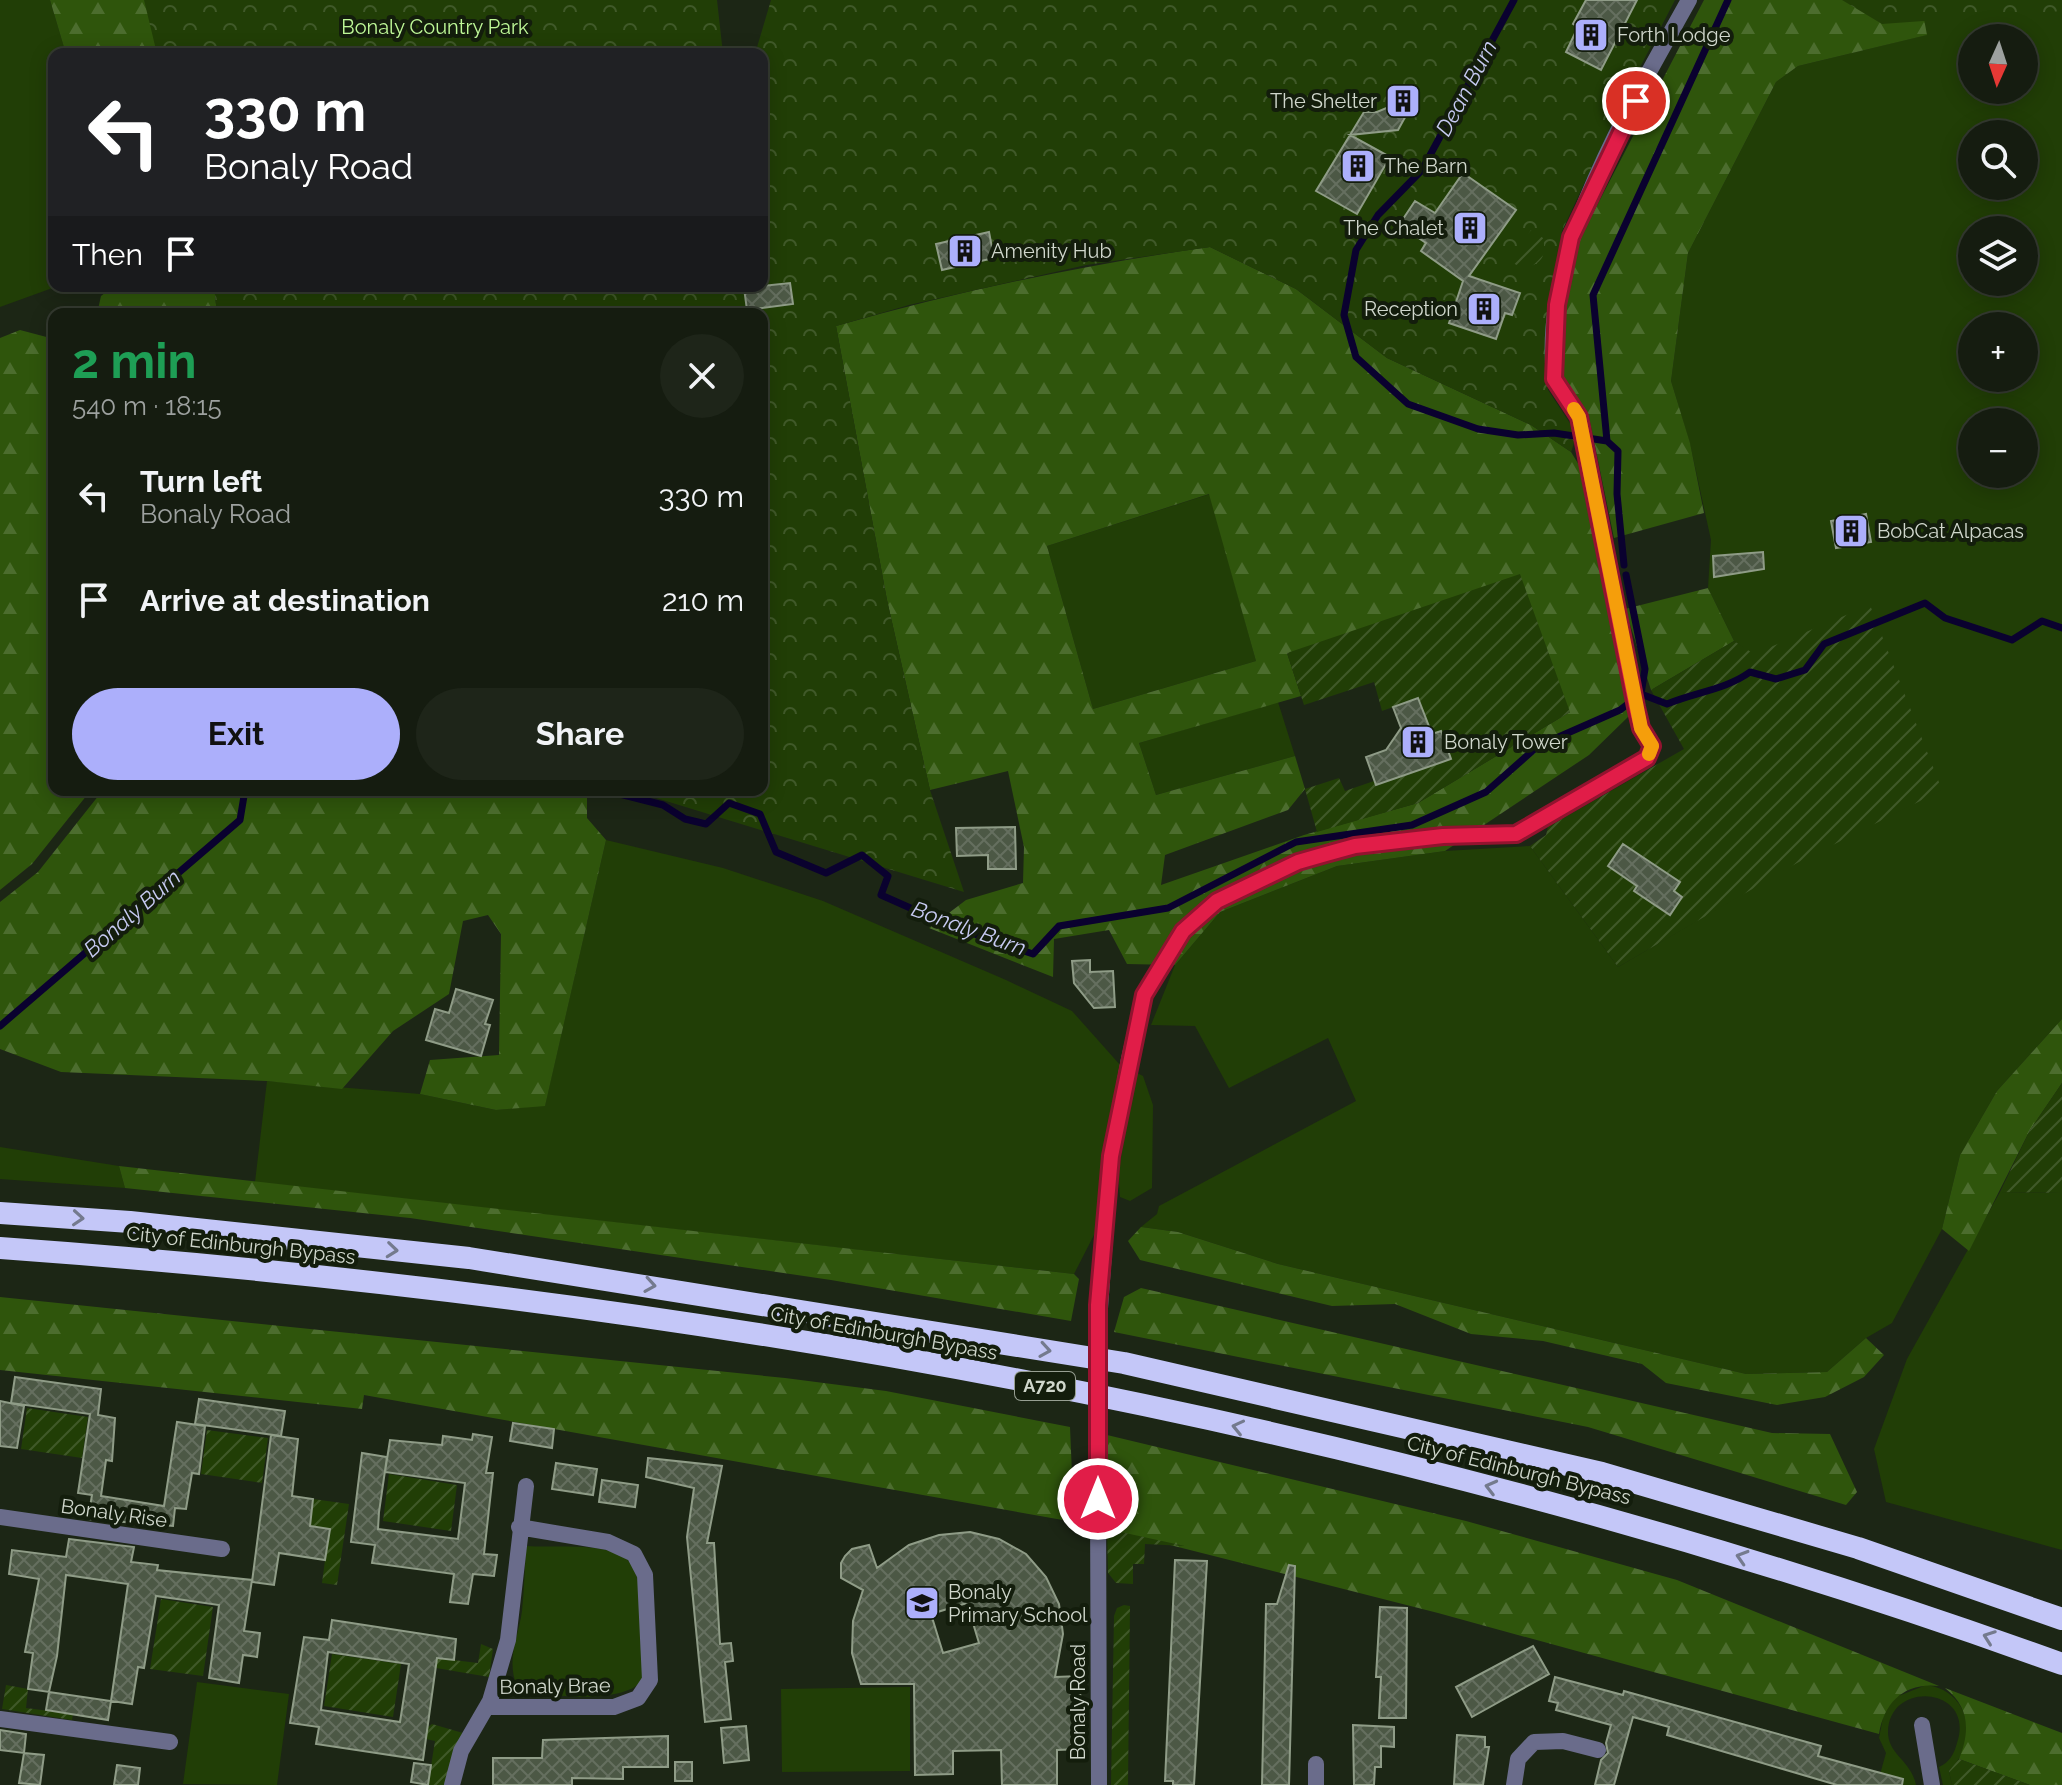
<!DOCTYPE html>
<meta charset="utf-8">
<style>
:root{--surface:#151c10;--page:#1e2519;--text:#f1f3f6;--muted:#9da19f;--line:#343a30;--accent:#acaffb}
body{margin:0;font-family:Raleway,sans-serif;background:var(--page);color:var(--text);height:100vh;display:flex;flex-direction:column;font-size:30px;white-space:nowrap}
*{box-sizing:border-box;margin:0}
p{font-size:26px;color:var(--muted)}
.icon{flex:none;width:44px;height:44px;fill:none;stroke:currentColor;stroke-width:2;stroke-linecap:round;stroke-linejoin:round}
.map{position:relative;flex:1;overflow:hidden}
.side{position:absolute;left:48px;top:308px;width:720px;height:488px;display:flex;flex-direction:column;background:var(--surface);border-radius:16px;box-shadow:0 4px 20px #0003,0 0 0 2px var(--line)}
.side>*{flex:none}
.hud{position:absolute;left:48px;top:48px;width:720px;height:244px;border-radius:16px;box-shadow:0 4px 20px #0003,0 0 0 2px var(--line);background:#202124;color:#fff;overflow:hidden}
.needle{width:52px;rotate:183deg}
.fabs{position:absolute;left:1958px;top:24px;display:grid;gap:16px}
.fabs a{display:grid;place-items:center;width:80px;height:80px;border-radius:50%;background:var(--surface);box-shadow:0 4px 20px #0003,0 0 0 2px var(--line);font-size:40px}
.pin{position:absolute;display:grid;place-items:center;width:68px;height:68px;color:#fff;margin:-34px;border:4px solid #fff;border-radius:50%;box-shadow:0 2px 8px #0007}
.me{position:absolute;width:88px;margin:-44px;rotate:0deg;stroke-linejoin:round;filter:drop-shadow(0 0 6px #0008)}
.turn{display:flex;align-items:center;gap:28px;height:168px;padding:0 24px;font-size:36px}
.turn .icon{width:104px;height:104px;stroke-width:2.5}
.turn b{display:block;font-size:56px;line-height:68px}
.then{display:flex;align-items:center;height:76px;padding:0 24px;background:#0003;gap:16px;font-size:30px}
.round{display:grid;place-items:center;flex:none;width:84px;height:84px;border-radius:42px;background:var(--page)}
.summary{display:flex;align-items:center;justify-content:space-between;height:136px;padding:0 24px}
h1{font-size:48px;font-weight:700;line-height:60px;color:#1e9e55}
.cta{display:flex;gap:16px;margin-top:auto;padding:16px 24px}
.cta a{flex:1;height:92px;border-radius:48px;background:var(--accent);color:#111;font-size:32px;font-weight:700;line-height:92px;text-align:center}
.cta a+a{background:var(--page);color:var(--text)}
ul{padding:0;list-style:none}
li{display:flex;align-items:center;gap:24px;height:104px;padding:0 24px}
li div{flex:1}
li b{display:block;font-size:30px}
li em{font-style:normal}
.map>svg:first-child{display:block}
.grass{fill:#213e06;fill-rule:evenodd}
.forest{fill:url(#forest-firs);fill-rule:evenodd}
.park{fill:url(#park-crowns)}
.garden{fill:url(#garden-furrows)}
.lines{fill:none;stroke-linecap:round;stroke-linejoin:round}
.stream{stroke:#0a012f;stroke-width:7}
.building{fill:url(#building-cross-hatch);stroke:#8f9c87;stroke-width:2;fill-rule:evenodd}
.minor{stroke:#6a6c8b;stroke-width:16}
.trunk{stroke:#c4c7f8;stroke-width:22}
.minor-bridge{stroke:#6a6c8b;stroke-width:16}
.oneway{stroke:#747a8e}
.route-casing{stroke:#92132f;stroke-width:20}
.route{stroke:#e11d48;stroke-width:14}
.slow{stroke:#f59e0b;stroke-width:14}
.labels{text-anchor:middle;stroke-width:8;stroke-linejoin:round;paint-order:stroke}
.shield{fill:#131d0c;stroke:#979f92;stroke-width:2}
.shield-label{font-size:18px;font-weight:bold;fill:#d0d7cc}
.park-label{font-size:20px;fill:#bff998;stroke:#131d0c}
.poi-label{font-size:20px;fill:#d0d7cc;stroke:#131d0c;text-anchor:start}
.street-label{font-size:20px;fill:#d0d7cc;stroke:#131d0c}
.water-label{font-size:22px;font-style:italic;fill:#c7caf2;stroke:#131d0c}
</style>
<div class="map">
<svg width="2062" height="1785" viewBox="0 0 2062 1785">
<defs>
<pattern id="forest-firs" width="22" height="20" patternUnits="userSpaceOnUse" patternTransform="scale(2)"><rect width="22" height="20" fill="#2f550c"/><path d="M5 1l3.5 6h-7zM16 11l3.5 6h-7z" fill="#4c6d2e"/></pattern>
<pattern id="park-crowns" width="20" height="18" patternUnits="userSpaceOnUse" patternTransform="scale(2)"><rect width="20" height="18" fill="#213e06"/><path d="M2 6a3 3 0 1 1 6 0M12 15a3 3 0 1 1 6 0" fill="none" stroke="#405929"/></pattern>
<pattern id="garden-furrows" width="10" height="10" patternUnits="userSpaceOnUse" patternTransform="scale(2)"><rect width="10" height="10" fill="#213e06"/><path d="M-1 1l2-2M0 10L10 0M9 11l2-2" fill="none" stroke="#405929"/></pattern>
<pattern id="building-cross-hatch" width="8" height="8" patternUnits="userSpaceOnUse" patternTransform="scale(2)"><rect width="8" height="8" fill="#4c5845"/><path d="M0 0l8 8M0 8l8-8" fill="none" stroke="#656f5f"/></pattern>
</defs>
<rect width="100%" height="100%" fill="#1c2615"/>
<path class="grass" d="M0 0H50L66 54H54V286H58L0 307Z
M2062 0V1019L1997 1091 1960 1155 1942 1229 1892 1323 1866 1338 1827 1372 1746 1374 1278 1264 1178 1232 1141 1227 1157 1214 1159 1206 1356 1101 1328 1038 1229 1088 1195 1026 1151 1025 1175 965 1220 912 1337 866 1445 851 1530 846 1618 967 1797 862 1941 790 1734 641 1708 588 1711 540 1690 444 1671 381 1688 253 1776 82 1798 66 1926 35 1921 4ZM1972 38H2024V90H1972ZM1972 134H2024V186H1972ZM1972 230H2024V282H1972ZM1972 326H2024V378H1972ZM1972 422H2024V474H1972Z
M1210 494 1256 661 1093 709 1047 546Z
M1278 702 1295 756 1156 795 1139 743Z
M606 840 723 868 823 901 1006 980 1072 1011 1121 1066 1096 1231 1074 1274 245 1181 255 1182 267 1081 420 1094 496 1110 545 1105Z
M1135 1072 1143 1076 1153 1105 1152 1188 1130 1201 1120 1197 1118 1175Z
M0 1147 119 1166 125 1188 0 1179Z
M2000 1192 2062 1193V1550L1886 1502 1874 1449 1907 1359Z
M526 1546C554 1548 592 1543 619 1554 652 1567 642 1650 642 1681 621 1705 545 1697 517 1687 506 1659 518 1639 522 1611 524 1590 525 1568 526 1546Z
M197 1682 289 1694 277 1785 183 1784Z
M1926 1685C1970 1690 1980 1742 1949 1771L1952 1785H1943L1939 1767C1950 1762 1954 1754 1957 1743 1976 1687 1889 1679 1888 1732 1888 1755 1911 1760 1916 1785H1877L1886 1753 1879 1738 1884 1712 1896 1697Z
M910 1687V1771L782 1772 781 1689Z"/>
<path class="forest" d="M50 0H298L202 54H66Z
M1704 0H1890L1921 3 1927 35 1798 66 1776 82 1688 253 1671 381 1690 443 1704 513 1614 538 1589 417 1558 375 1562 306 1580 238Z
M1210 247 1296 289 1387 358 1531 425 1571 452 1579 465 1592 511 1629 716 1589 755 1445 851 1337 866 1220 912 1175 965 1127 964 1109 930 1054 939 1053 977 929 928 966 900 1023 883 1024 847 1008 771 930 790 887 600 836 326C959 291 1083 265 1210 247ZM1209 494 1256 661 1093 709 1047 546ZM1287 653 1570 712 1418 803 1304 835 1161 885 1165 855 1288 810 1305 789 1295 756 1156 795 1139 743 1301 696Z
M114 286H214L217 314H97L101 296Z
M20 330 54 339V790H91L32 864 0 890V338Z
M1708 588 1734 641 1651 690 1625 609Z
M103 790H587V818L606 840 545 1106 496 1110 420 1094 430 1060 499 1055 501 934 488 915 463 921 449 994 393 1031 342 1089 267 1081 61 1072 0 1049V902L38 872Z
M2062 1019V1083L2030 1130 1969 1251 1942 1229 1960 1155 1997 1091Z
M119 1166 1074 1274 1079 1279 1071 1321 831 1280 410 1218 125 1188Z
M1141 1227 1178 1232 1278 1264 1746 1374 1827 1372 1866 1338 1884 1355 1864 1377 1825 1397 1777 1405 1666 1383 1642 1364 1543 1341 1471 1334 1395 1304 1332 1306 1140 1260 1128 1241Z
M1141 1288 1772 1433 1830 1434 1857 1492 1846 1505 1588 1427 1114 1332 1124 1297Z
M0 1297 785 1378 886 1391 1070 1427 1074 1522 364 1395 362 1409 0 1370Z
M1107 1435 1466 1521 1677 1580 1939 1686C1905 1682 1884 1702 1879 1734L1438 1613 1107 1529Z
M1945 1688 2062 1733V1785H2030L1959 1759C1970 1732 1970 1707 1945 1688Z"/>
<path class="park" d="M144 0H717L723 54H157Z
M771 0H1675L1623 100 1562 231 1547 316 1545 374 1548 390 1577 434 1571 452 1531 425 1387 358 1296 289 1210 247 1086 265 909 305 836 326 887 600 930 790 964 892 630 790H762V314H217L214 286H762V54H755Z
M1842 0H2062V11L1882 24Z"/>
<path class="garden" d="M1531 230 1543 238C1547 257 1541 264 1523 269L1510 261Z
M1520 574 1570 712 1418 803 1317 832 1305 789 1339 778 1345 791 1374 781 1376 785 1451 758 1441 731 1432 734 1418 698 1382 711 1374 682 1304 705 1287 653Z
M1870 605 1942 790 1797 863 1618 967 1530 846 1546 835 1548 827 1684 749 1651 690 1734 641 1754 654Z
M2062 1083V1193L2000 1192 2030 1130Z
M27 1408 88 1417 82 1458 21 1449Z
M207 1430 268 1438 262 1483 201 1474Z
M389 1474 457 1485 451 1531 383 1521Z
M313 1499 349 1504 337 1585 322 1583 329 1530 309 1526Z
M1107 1529 1185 1546 1145 1544 1144 1564H1133V1584L1116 1583 1108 1573Z
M161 1599 213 1607 203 1676 150 1669Z
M1124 1605 1130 1606 1128 1785H1111L1114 1616 1117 1608Z
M481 1644 493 1649 489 1677 436 1668 437 1658 478 1663Z
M332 1654 401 1664 393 1717 324 1706Z
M6 1685 28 1689 26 1708 73 1714 72 1720 2 1709Z
M432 1724 463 1733 445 1785H428L435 1741 426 1739 428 1727Z
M1959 1759 2030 1785H1952L1949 1771Z"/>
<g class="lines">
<path class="stream" d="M1514 0 1422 170 1378 215 1356 250 1344 315 1356 357 1408 404 1478 429 1518 435 1554 433 1607 441
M1607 441 1593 295 1728 0
M1607 441 1618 451 1617 494 1624 565
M1626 575 1645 669 1641 694
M1641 694 1667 704C1695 692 1725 690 1750 672L1776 679 1805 670 1824 644 1925 603 1945 618 2012 640 2042 621 2062 628
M512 790H527
M604 790 663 805 685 819 706 824 729 803 760 814 776 852 826 873 862 855 888 876 881 895 951 926 1033 954 1059 926 1168 908 1296 842 1412 825 1486 792 1538 746 1620 710 1633 700
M0 1026 240 820 245 790"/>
</g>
<path class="building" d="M1586 0H1637L1601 70 1566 52 1578 27 1573 24Z
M1398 92 1414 101 1398 130 1350 135 1390 157 1357 214 1316 191 1364 112H1377L1389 107Z
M1463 173 1516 210 1469 276 1520 293 1512 315 1505 313 1496 339 1449 323 1463 281 1421 251 1426 243 1399 225 1415 201 1435 213Z
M989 232 994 258 942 270 936 244Z
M790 283 793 304 747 310 744 288Z
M1866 514 1871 542 1836 548 1831 521Z
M1763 552 1764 569 1714 577 1713 556Z
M1418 698 1432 734 1441 731 1451 759 1376 785 1366 757 1386 750 1401 728 1393 707Z
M1015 827 1016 869H988V855L957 856 956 828Z
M1623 844 1680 882 1674 891 1682 897 1670 915 1634 891 1637 886 1608 866Z
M1090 960V972L1113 971 1115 1007 1094 1008 1074 983 1072 961Z
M456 989 493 1000 485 1024 490 1025 481 1056 426 1040 435 1009 449 1013Z
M15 1377 101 1389 98 1415 115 1418 112 1461 106 1460 101 1496 164 1506 177 1422 205 1426 199 1474 192 1473 186 1509 175 1508 173 1526 88 1519 92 1495 78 1493 90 1414 11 1403Z
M199 1399 285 1411 281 1436 195 1424Z
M0 1401 24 1406 17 1448 0 1446Z
M513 1423 554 1429 552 1448 510 1441Z
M473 1434 492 1437 486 1473H493L484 1554 497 1555 494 1576 473 1574 468 1604 450 1602 454 1574 372 1563 375 1545 351 1542 362 1453 387 1457 379 1512 378 1529 458 1539 465 1483 385 1472 390 1440 442 1445 443 1436 472 1440Z
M271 1435 298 1439 292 1496 313 1499 310 1526 330 1529 325 1560 279 1553 274 1585 252 1582Z
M648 1458 722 1466 707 1543H714L720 1644 731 1643 733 1661 725 1662 731 1719 705 1722 687 1537 694 1488 646 1477Z
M556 1463 597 1469 593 1495 552 1489Z
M602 1480 638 1485 635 1507 599 1502Z
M970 1532 999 1539 1026 1554 1046 1577 1059 1604 1063 1634 1055 1677 1080 1676 1081 1749 1057 1750V1785H1002L1001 1750 953 1751V1774L915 1775 914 1684H861L852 1653 853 1621 863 1590 841 1578V1563L845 1556 852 1549 869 1545 877 1568 909 1545 939 1535ZM967 1603 979 1643 943 1653 931 1614Z
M69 1539 134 1547 131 1562 158 1565 157 1570 252 1580 244 1631 260 1633 257 1657 243 1655 239 1683 209 1678 219 1605 156 1596 144 1668 138 1667 132 1704 111 1701 128 1584 66 1575 57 1656 49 1692 28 1689 33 1653 25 1652 39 1579 9 1574 12 1550 66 1557Z
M1175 1560 1207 1561 1194 1785H1173V1781H1165Z
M1289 1565 1295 1566 1289 1785H1262L1266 1604H1277Z
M1380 1607 1407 1608 1406 1718H1379L1381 1677H1376Z
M332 1620 456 1639 454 1660 437 1658 423 1760 316 1744 319 1727 290 1723 304 1637 329 1640ZM328 1652 409 1664 400 1722 321 1710Z
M1533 1646 1549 1674 1472 1717 1456 1687Z
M1555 1677 1623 1695 1624 1691 1821 1746 1818 1756 1903 1779 1902 1785H1837L1667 1735 1669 1727 1633 1717 1614 1785H1595L1601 1760 1608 1753 1606 1743 1611 1725 1556 1710 1558 1703 1549 1701Z
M49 1692 111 1701 108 1720 46 1710Z
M1353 1725 1394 1727V1747L1381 1746V1767H1375L1374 1785H1354Z
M746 1726 749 1760 724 1763 721 1728Z
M0 1730 26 1734 24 1753 0 1750Z
M1457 1735 1485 1737V1747H1489L1483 1785 1454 1784Z
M668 1736V1767H623V1779L572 1778V1785H493V1758H542L543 1740Z
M24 1753 44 1755 40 1785 19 1783Z
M675 1762H692V1781H675Z
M414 1763 431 1765 428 1785 411 1782Z
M117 1765 140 1768 138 1785H114Z"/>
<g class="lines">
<path class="minor" d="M1098 1336 1111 1156 1129 1059 1144 995 1183 931 1217 901 1298 862 1355 846 1443 836 1516 834 1647 758 1652 746 1641 728 1579 417C1572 406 1556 389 1554 375 1540 252 1631 105 1689 0
M1098 1499 1099 1785
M0 1517 222 1549
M487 1707H614L638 1698 650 1680 645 1575 634 1554 608 1542 519 1527
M0 1719 170 1742
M1922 1725 1932 1785
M452 1785 461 1751 490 1701 508 1640 526 1486
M1316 1785V1764
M1514 1785 1518 1759 1534 1742 1563 1741 1598 1750"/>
<path class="trunk" d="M0 1213 130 1222 469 1258 1124 1363 1602 1473 1858 1548 2062 1619
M0 1248C700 1298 1401 1425 2062 1664"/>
<path class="minor-bridge" d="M1098 1499V1336"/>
</g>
<defs><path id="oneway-chevron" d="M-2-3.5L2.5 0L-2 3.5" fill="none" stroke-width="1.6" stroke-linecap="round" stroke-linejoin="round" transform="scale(2)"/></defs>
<g class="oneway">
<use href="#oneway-chevron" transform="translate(78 1218) rotate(4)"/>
<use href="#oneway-chevron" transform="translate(392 1250) rotate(6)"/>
<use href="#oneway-chevron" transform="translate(650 1285) rotate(9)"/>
<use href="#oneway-chevron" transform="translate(1045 1350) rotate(9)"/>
<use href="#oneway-chevron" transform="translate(1238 1427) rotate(-167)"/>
<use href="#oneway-chevron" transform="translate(1491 1487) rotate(-166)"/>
<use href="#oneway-chevron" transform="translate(1742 1557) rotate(-163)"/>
<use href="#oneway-chevron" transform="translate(1989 1637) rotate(-160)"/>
</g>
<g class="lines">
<g class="route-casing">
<path id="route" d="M1098 1499V1305L1111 1156 1144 995 1183 931 1217 901 1298 862 1326 854 1355 846 1443 836 1516 834 1647 758 1652 746 1641 728 1636 707 1579 417 1554 379 1557 305 1571 237 1636 101"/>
</g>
<use href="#route" class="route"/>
<path class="slow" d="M1574 409 1579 417 1641 728 1652 746 1649 754"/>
</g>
<defs>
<g id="building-square" transform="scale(1.8)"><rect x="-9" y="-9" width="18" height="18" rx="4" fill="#acaffb" stroke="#131d0c"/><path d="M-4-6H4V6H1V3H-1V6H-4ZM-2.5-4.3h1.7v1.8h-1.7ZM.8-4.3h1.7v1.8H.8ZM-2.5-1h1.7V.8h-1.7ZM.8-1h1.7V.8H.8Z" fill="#111"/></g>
<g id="school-square" transform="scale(1.8)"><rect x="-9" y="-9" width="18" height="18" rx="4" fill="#acaffb" stroke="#131d0c"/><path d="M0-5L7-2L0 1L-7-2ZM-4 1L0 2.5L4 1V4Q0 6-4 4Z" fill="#111"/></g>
</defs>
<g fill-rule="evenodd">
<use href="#building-square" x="1591" y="35"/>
<use href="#building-square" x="1403" y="101"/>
<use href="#building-square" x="1358" y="166"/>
<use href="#building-square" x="1470" y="228"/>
<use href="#building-square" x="965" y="251"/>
<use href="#building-square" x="1484" y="309"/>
<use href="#building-square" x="1851" y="531"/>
<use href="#building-square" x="1418" y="742"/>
<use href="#school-square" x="922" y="1603"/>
</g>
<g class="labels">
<rect class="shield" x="1015" y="1372" width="60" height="28" rx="6"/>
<g class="shield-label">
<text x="1045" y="1392">A720</text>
</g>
<g class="park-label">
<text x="435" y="34">Bonaly Country Park</text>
</g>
<g class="poi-label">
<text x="1617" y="42">Forth Lodge</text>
<text x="1377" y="108" text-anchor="end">The Shelter</text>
<text x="1384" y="173">The Barn</text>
<text x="1444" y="235" text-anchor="end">The Chalet</text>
<text x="991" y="258">Amenity Hub</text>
<text x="1458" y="316" text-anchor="end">Reception</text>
<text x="1877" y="538">BobCat Alpacas</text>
<text x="1444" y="749">Bonaly Tower</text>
<text x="948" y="1599">Bonaly<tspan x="948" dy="23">Primary School</tspan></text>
</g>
<g class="street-label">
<text transform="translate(241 1245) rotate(6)" y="7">City of Edinburgh Bypass</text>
<text transform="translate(884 1333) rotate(10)" y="7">City of Edinburgh Bypass</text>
<text transform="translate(1519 1470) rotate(14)" y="7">City of Edinburgh Bypass</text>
<text transform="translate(114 1513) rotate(8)" y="7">Bonaly Rise</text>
<text transform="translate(555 1686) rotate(-1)" y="7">Bonaly Brae</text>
<text transform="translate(1078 1702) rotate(-90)" y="7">Bonaly Road</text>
</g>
<g class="water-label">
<text transform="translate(1466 88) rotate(-62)" y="8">Dean Burn</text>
<text transform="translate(132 913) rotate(-41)" y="8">Bonaly Burn</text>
<text transform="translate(969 928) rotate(20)" y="8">Bonaly Burn</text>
</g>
</g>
</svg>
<div class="fabs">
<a><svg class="needle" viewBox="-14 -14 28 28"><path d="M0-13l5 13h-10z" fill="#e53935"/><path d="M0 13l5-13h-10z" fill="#9da19f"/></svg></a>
<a><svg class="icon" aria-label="search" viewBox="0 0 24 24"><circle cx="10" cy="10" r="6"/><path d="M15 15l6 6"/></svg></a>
<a><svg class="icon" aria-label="layers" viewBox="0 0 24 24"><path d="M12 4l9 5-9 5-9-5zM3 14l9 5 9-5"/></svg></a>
<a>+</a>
<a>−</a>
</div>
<div class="pin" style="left:1636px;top:101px;background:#d93025"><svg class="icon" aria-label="arrive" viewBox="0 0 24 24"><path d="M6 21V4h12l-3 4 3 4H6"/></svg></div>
<svg class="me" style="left:1098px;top:1499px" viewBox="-20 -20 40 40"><circle r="17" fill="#e11d48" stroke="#fff" stroke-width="3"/><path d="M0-11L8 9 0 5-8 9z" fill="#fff"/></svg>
<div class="hud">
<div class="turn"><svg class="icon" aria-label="left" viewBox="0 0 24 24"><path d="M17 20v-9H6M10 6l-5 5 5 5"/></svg><div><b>330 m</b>Bonaly Road</div></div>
<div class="then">Then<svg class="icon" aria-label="arrive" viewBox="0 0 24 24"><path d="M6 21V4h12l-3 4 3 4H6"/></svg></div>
</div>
<section class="side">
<div class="summary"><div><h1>2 min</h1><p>540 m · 18:15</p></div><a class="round"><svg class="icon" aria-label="close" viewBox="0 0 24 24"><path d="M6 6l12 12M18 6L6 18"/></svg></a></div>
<ul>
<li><svg class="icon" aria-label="left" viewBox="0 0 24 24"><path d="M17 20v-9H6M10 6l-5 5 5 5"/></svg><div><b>Turn left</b><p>Bonaly Road</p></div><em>330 m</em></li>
<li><svg class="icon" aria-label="arrive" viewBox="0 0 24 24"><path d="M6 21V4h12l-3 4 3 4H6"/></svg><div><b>Arrive at destination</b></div><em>210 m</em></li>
</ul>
<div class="cta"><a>Exit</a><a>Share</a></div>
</section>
</div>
